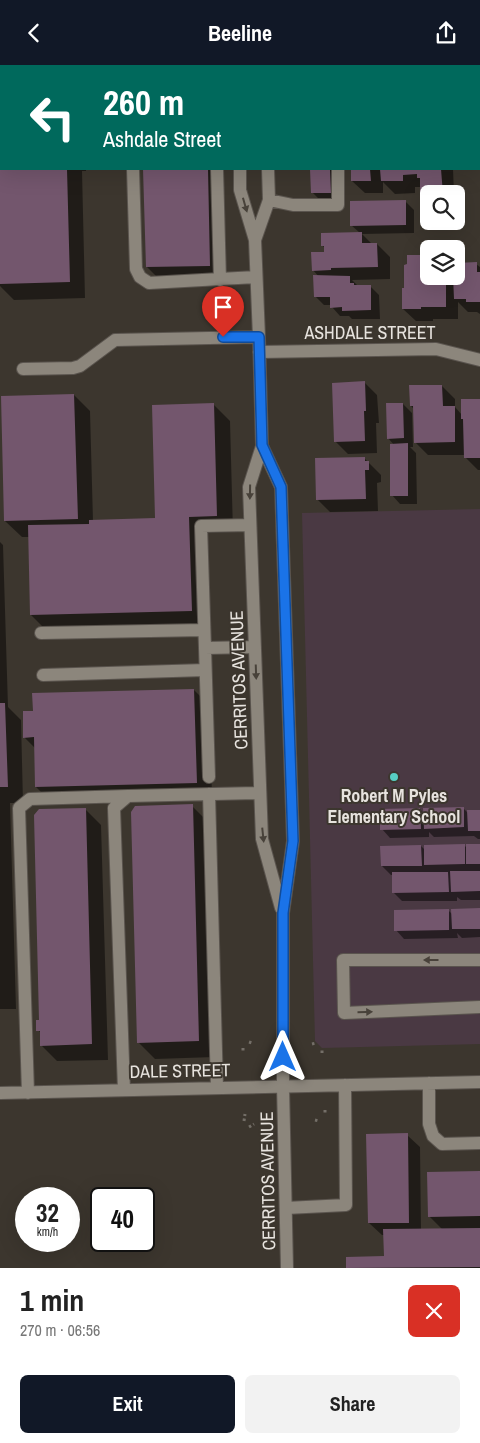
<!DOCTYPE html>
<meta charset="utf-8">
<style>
:root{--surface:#fff;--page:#f2f2f2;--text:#222;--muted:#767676;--accent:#111827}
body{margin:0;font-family:"Archivo Narrow",sans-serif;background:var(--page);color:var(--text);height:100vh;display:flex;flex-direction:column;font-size:19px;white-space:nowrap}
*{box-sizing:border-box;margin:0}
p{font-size:16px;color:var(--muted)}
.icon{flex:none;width:28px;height:28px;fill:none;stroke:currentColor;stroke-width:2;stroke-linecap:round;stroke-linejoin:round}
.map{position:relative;height:1203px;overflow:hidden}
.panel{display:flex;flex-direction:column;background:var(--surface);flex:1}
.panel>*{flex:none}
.guide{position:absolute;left:0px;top:0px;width:480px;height:105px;box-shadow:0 5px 20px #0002;background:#00695c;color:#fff;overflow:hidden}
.tools{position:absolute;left:420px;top:120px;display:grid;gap:10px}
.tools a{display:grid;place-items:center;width:45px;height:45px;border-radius:8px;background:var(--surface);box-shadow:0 5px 20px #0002;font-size:25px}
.speed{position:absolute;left:15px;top:1122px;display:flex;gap:10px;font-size:25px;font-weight:700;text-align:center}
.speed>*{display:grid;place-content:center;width:65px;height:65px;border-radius:50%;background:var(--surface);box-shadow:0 5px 20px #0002;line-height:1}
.speed small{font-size:12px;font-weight:400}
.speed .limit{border:2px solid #111;border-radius:8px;background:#fff;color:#111}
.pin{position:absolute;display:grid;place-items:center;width:42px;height:42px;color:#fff;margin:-51px -21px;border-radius:50% 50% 50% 0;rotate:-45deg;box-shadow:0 0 5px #0007}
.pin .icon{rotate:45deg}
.me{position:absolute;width:55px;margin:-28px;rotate:0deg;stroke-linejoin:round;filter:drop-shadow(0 0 4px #0008)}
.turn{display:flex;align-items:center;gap:18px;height:105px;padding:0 20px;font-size:22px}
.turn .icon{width:65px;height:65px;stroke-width:2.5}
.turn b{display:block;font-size:35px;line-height:42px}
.round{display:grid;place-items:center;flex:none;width:52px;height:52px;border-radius:8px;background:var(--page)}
.overview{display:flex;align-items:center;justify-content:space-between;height:85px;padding:0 20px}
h1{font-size:30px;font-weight:800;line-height:38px}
.button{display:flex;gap:10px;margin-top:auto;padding:10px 20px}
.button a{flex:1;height:58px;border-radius:8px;background:var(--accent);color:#fff;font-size:20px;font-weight:800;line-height:58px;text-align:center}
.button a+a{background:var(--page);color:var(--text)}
header{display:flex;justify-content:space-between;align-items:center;height:65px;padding:0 20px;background:var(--accent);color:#fff;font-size:22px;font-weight:800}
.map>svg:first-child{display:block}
.education{fill:#4a3943}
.shadow{fill:#0007}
.building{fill:#73566d}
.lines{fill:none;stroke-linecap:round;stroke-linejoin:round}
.minor-casing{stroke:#5a544e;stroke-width:14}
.path{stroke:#746f68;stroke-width:3;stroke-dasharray:2.5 2.5;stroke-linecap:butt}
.minor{stroke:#8c867c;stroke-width:12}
.oneway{fill:#48423a}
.route-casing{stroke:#114b97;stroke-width:12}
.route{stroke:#1a73e8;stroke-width:9}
.poi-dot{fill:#57cec2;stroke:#3c362e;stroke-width:2}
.labels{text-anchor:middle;stroke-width:4;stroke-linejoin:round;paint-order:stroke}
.street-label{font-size:18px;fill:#e7e3de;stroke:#3c362e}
.poi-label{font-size:18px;font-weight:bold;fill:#e7e3de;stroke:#3c362e}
</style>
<header><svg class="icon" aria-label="back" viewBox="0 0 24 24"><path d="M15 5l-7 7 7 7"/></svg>Beeline<svg class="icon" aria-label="share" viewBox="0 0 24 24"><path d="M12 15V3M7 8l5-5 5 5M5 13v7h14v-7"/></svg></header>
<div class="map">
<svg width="480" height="1203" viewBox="0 0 480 1203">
<rect width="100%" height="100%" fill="#3c362e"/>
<path class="education" d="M480 444V979L322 983 315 976 302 448Z"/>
<path class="shadow" d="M0 0H79V1H1V19L0 18Z
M142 0H220V1H143Z
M310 0H361V1H310Z
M409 0H441V1H410Z
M0 52H1V104H86V106H82L85 233 14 235 0 221Z
M144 104H220L226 216 163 218 147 202Z
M312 104H338L339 136H321L312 127Z
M352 104H453L454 129H429V153L422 146V122H415V128L395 129 383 117V128H365L352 116Z
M405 136 414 145V168L362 169 372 179H377L390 192V214L352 215 358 221H370L379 230 380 254H352L349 251H340L332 242 331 240H324L315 231 319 212 313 205 325 188V183L322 180 360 168 351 160Z
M432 156H455L456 159H435Z
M476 199 480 202V249L477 247H468L458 237V254H433V256H416L403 244 429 211H456Z
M365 318 377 330 379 358H376L377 388 348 389 335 376Z
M442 321 455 334V342L462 350 480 335V405H478L466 393V390H428L415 377 414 344 411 341Z
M74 330 90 346 93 456 157 454 214 340 230 356 233 467 205 468 207 562 47 566 31 550 29 472H22L5 456Z
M403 339 412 348 413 382H410L416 388 417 439H400L392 430 394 380 388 373Z
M364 393 381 410V417L377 418 378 446 330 447 317 434Z
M0 477 3 480 8 642 21 655 23 738H10L16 944H0Z
M194 625 210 641 212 734 52 738 36 722 35 683 24 672Z
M192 741 208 757 215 992 155 994 139 978Z
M463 743 469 749 480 746V774H478L474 771 434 772 429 767V772L390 773 382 764 420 744 425 750Z
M85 744 101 760 108 995 57 996 41 980V968L38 965 41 956Z
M464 780 467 783 480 780V835H461L457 832V836H402L394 828 393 810H391L382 801 421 781 425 785Z
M480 844V872L462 873 457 868 458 873 404 874 396 865 448 845 453 850Z
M407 1070 420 1082 421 1165H443L429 1151 480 1107V1203H348V1193L385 1192 384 1170H382L369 1158Z"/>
<path class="building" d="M0 104H67L70 217 0 219Z
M143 104H208L210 201 146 202Z
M310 104H330L331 128H311Z
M351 104H370L371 116H351Z
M380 104H441L443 129H429V147H421V138H420V113H417V109L403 110V116H381Z
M406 135V160L350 161V136Z
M362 167V178H377L378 202 331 203V205L312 206 311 187H324V181H321V168Z
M407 190H429V211H446V242H421V244H402V223H404V200L407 199Z
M477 197V207H480V237H466V234H454L453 211H456V198Z
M313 210 350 211V218H354V220H371V245L342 246V242L330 243V232H314Z
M365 316 366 346H364L365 376 334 377 332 318Z
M409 320H442L443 341H455V377L414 378 413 341H410Z
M74 329 78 454 4 456 1 331Z
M461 334H480V393H464L463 354H461Z
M214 338 217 451 189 452 192 546 30 550 28 460 89 459V455L155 453 152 340Z
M386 338H403L404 373 387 374Z
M408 378V431H390V379Z
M365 392V396H369V405H365L366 434 316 435 315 393Z
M194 624 197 718 35 722 34 672 23 673V646H33L32 628Z
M0 638H5L8 722H0Z
M193 739 199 976 137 978 131 747 135 741Z
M464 742V762L424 764 423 743Z
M86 743 92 979 40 981V966H36V955H39L34 750 39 744Z
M420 743 421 764 380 765V744Z
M467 745H480V766H468Z
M465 779V799L424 800V780Z
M466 779H480V799H466Z
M421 780 422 801H381L380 781Z
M450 806H480V826L451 827Z
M392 807H448L449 827 392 828Z
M480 843V864H452L451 844Z
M449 844V865L394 866V845Z
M408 1068 409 1158H368L366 1069Z
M480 1106V1151L428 1152 427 1107Z
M480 1163V1202L346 1203V1192L384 1191 383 1164Z"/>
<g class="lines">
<g class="minor-casing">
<path id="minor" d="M74 0V1
M130 0V1
M239 0V1
M264 0V1
M133 104 136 204 140 212 149 218 256 212
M217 104 220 215
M240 104V125L255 175 259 272 262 381 249 422 262 774 281 843
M269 135 293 140H338V104
M255 175 269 135 268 104
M259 287 436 284 480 295
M23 304 73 303 80 301 115 275 259 272
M262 381 281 422 293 776 283 848V1021L287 1203
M41 568 204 565
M205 583 201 461 250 460
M43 610 205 605
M209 712 205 583 255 582
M209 729 217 1023
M480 895H343L344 948 480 942
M429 1018V1059L433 1071 442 1079 480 1078
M124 1025 114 743 128 731 260 728
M0 1028 480 1017
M28 1028 19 743 30 734 128 731
M286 1143 346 1140 345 1020"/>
</g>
<path class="path" d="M249 977 252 978
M312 979 316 978
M243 983V988
M322 988V983
M325 1045V1049
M315 1055 319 1056
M244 1056 245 1049
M249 1062 254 1059"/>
<use href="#minor" class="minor"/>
</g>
<defs><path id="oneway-solid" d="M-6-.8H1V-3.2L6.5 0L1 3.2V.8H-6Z" transform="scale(1.25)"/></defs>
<g class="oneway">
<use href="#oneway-solid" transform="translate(245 140) rotate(74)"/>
<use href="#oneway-solid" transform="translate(250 427) rotate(91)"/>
<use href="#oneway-solid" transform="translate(256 607) rotate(88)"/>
<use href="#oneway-solid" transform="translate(263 770) rotate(84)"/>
<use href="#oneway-solid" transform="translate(431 895) rotate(180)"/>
<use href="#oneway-solid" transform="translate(365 947) rotate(-2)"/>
</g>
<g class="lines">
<g class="route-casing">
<path id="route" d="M223 272H259L262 380 281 422 293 776 283 848V992"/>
</g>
<use href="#route" class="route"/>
</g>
<circle class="poi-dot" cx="394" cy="712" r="5"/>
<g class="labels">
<g class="street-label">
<text x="370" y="274">ASHDALE STREET</text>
<text transform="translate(239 615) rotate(-92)" y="6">CERRITOS AVENUE</text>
<text transform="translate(180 1006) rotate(-1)" y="6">DALE STREET</text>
<text transform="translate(268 1116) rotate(-91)" y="6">CERRITOS AVENUE</text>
</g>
<g class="poi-label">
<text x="394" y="737">Robert M Pyles<tspan x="394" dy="21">Elementary School</tspan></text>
</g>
</g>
</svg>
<div class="tools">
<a><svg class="icon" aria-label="search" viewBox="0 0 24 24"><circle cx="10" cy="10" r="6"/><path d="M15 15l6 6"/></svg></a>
<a><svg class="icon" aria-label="layers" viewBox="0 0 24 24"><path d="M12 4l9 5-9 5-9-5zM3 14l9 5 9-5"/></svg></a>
</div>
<div class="speed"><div>32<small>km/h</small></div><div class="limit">40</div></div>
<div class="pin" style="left:223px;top:272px;background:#d93025"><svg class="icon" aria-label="arrive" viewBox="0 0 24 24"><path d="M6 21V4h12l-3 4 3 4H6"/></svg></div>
<svg class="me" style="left:283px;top:992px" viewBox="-20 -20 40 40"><path d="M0-17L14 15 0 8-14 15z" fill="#1a73e8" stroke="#fff" stroke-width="4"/></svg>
<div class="guide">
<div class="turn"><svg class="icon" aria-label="left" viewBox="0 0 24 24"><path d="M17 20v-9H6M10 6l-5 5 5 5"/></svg><div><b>260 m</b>Ashdale Street</div></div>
</div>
</div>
<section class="panel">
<div class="overview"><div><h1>1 min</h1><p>270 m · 06:56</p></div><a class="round" style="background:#d93025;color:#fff"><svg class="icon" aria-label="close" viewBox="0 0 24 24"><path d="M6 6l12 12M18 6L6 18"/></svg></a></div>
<div class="button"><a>Exit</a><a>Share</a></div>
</section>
